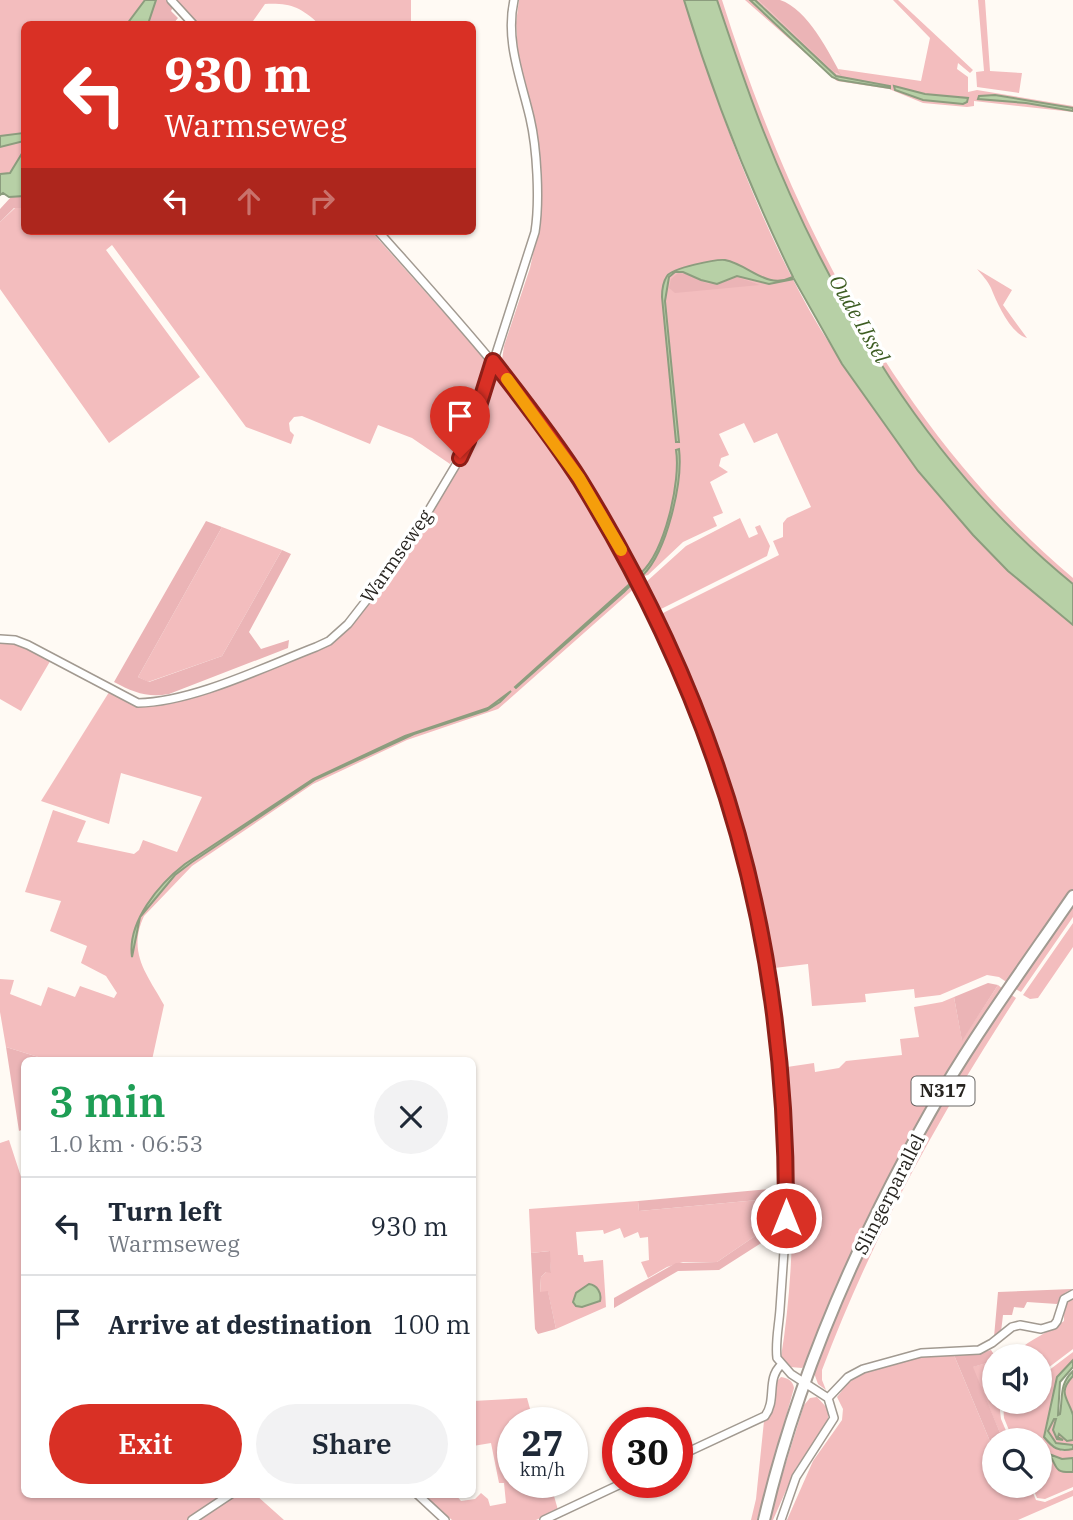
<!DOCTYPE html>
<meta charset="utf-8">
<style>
:root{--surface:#fff;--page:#f2f2f3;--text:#1f2937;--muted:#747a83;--line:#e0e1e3;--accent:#d93025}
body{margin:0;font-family:"IBM Plex Serif",serif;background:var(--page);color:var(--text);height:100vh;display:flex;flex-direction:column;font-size:26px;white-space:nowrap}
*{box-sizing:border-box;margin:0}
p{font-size:23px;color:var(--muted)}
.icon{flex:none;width:38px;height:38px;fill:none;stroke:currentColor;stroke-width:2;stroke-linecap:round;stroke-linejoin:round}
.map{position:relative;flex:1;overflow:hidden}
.sheet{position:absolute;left:21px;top:1057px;width:455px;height:441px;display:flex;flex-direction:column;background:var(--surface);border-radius:10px;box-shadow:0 2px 5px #0004}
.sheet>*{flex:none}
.top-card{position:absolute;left:21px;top:21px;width:455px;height:214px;border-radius:10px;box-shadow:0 2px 5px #0004;background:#d93025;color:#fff;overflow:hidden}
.controls{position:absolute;left:982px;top:1344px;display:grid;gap:14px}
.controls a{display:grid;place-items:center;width:70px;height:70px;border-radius:50%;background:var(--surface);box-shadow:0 2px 5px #0004;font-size:35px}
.speed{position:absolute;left:497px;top:1407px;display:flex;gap:14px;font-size:35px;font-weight:700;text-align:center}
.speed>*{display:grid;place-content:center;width:91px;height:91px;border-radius:50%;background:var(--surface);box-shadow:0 2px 5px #0004;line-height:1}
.speed small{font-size:18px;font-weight:400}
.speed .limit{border:10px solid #d22;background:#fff;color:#111}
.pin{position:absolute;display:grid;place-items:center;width:60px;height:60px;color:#fff;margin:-72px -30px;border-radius:50% 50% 50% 0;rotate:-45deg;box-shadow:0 0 7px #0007}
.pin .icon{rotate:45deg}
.me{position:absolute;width:77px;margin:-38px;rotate:0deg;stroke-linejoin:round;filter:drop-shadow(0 0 5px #0008)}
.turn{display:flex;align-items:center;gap:24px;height:147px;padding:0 28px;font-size:32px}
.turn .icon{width:91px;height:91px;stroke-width:2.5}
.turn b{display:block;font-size:49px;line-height:60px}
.lanes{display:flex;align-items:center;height:66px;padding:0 28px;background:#0003;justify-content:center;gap:35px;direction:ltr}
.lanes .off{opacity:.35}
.round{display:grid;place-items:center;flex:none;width:74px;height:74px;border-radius:37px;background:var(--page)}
.summary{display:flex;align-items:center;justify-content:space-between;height:119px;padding:0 28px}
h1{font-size:42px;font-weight:600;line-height:52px;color:#1e9e55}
.action{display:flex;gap:14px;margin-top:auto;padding:14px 28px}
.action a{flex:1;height:80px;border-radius:42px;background:var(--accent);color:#fff;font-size:28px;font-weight:600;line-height:80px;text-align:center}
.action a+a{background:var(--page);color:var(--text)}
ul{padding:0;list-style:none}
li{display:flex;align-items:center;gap:21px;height:98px;padding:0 28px;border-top:2px solid var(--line)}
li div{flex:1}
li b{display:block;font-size:26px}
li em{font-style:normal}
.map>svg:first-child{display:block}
.green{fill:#f3bdbe}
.forest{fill:#ebb4b6}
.water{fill:#b7d0a6;stroke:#8c9d7e;stroke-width:2}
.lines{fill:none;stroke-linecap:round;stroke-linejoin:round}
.minor-casing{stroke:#a29a91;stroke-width:10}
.primary-casing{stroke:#a29a91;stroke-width:14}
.minor{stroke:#fff;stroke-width:7}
.primary{stroke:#fff;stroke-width:10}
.route-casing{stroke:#8d1f18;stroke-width:18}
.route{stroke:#d93025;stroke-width:12}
.slow{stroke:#f59e0b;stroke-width:12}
.labels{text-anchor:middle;stroke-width:7;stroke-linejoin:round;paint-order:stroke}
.shield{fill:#fff;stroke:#686664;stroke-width:2}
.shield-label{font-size:18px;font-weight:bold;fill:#282521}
.street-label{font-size:19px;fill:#282521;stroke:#fff}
.water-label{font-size:21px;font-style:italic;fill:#3d5d23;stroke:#fff}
</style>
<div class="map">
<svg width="1073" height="1520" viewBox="0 0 1073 1520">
<rect width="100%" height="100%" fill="#fffaf4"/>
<path class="green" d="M0 0H145L127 24H24V133L0 136Z
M174 0H411V24H319C300 7 291 3 265 4L251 24H196Z
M519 0H684C720 113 760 228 821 330 851 378 886 424 918 471L973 535 1008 571 1073 625V889L1008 983 999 977 987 975 940 995 915 998 914 989 865 994 866 1002 812 1006 808 964 774 968C751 845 715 728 661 614L779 555 773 541 783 537V523L787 518 811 507 777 433 754 443 744 423 719 434 729 455 721 458 719 466 728 472 710 482 723 513 713 517 717 526 683 542 648 575 641 577 591 487 502 360 504 346 530 268 541 218 537 137 518 57 516 23Z
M717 0H722C790 216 897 430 1073 578V584C930 464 831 303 763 130 746 87 732 44 717 0Z
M745 0H758L837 74 841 75 838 69 921 81 930 38 893 0H898L973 70 970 73 958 63 957 69 968 77V92L977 90 1073 106V112L974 101V106L967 107 923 103 889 89 837 81Z
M978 0H985L990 71 1022 73 1019 93 977 87 976 72 984 71Z
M24 141V150L10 173 0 174V147Z
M15 208H24V231H371L487 361C486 388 464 442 450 464L412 438 378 425 370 444 302 416 294 417 289 423 290 431 294 435 291 444 246 427 112 245 106 250 200 377 109 443 0 289V222Z
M977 269 1012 290 1003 305 1027 338C1010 333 997 303 991 288 988 281 982 275 977 269Z
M495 372 503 379C548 444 591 508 629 578L632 576 637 586 498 709 407 740 313 784 192 866 144 916C127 953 147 974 164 1005L152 1060H48L6 1047 0 1012V979L14 980 10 994 41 1006 48 987 75 997 80 986 114 998 117 993 106 976 81 963 87 946 50 931 61 901 25 892 53 810 86 821 77 842 134 854 139 850 143 840 177 852 202 797 121 773 109 824 41 801 111 689 142 706 170 703 331 643 344 632 409 551 463 462 475 439Z
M740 518 749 538 758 534 755 527 760 525 770 546 767 556 659 610 645 583 686 546Z
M222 527 282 550 222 656 148 682 138 677Z
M0 641 14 642 52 658 21 711 0 699Z
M1073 903V917L1021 992 1014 988Z
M1073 923V947L1038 998 1030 999 1023 995Z
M998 985 1003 989 897 1163 836 1286 805 1365 802 1368 790 1367 781 1357C796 1266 795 1159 787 1067L814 1063 815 1072 839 1068 846 1061 902 1055 900 1039 919 1037 914 1007 942 1002 954 997 962 1040Z
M1010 994 1016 998C938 1118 873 1235 822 1370V1380L826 1390 818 1384 814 1373C866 1235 929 1117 1010 994Z
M9 1140 24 1186V1494L227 1495 188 1520H0V1143Z
M758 1200 767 1228 717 1262H683L667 1267 648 1278 641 1262 649 1260 648 1237 640 1238 638 1232 624 1238 620 1228 604 1234 603 1230 576 1232 578 1255H583L584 1262 603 1260 606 1307 556 1329 548 1292 540 1293 541 1277 546 1272H551L549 1251 531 1253 529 1209 638 1201 639 1211Z
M1073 1296V1349L1040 1374V1356H1019L1017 1351C1033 1338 1047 1333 1064 1321 1064 1310 1064 1303 1073 1296Z
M1073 1352V1360L1057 1377 1044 1437 1062 1451 1073 1449V1458L1062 1459 1050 1454C1055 1468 1058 1473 1073 1472V1487L1045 1499 1037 1498 1032 1486H1040V1440H1013L1004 1418 1003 1403 1040 1402V1377Z
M954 1355 994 1451V1486H1008L1013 1497 1023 1486H1030L1036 1500 1045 1502 1073 1490V1496L1018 1520H787L813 1461 842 1420 843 1409 837 1397C842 1391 846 1384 852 1380 877 1360 924 1355 954 1355Z
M994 1361V1402H999L1001 1419 1010 1440H1003L972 1367Z
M1073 1376V1416C1065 1401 1060 1389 1073 1376Z
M781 1377C788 1378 793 1381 794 1388L757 1520H751L756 1499 764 1421 773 1411 777 1381Z
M817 1397 828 1409V1423L796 1468 773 1520H768L804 1405 810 1398Z
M527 1398 534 1423H513V1482H550L558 1510 536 1520H452L423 1495H456L461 1501 475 1499 481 1493 488 1499 490 1506 506 1503 504 1483H499L491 1443 473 1446V1401Z
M1054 1419 1057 1420 1058 1437 1059 1434 1061 1435 1067 1441 1073 1440V1445L1056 1443 1048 1431Z
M235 1494 256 1495 284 1520H198Z"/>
<path class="forest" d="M156 0H167L173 7 171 11 178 18 173 24H148Z
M758 0C765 0 774 0 780 0 808 9 829 53 842 76L834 72Z
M24 196V208H14L0 222V209L11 197Z
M678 273C706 274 698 294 737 277L760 285 675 293 669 288 671 279Z
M206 521 222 527 138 677 149 682 222 656 282 550 291 554 249 632 261 649 289 640 288 648 169 694C147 698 133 692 114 682Z
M988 983 998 985 962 1041 954 997Z
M6 1047 48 1060H24V1129L19 1131Z
M780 1188V1231L719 1270 678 1271 614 1308V1298L676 1263 717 1262 767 1228 758 1200 639 1211 638 1201Z
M550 1251 551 1273 546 1272 541 1277 540 1292 548 1291 556 1329 538 1334 535 1329 531 1253Z
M1072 1289 1065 1293 1057 1304 1027 1302 1024 1308 1014 1307 1012 1315H1003L1001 1332 994 1337 998 1292Z
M991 1350 995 1356 994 1361 973 1367 1003 1440H994V1451L954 1355H974Z"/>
<path class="water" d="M145 0H156L148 24H127Z
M684 0H717C732 44 746 87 763 130 830 300 930 468 1073 584V625L1008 571 973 535 918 471 842 364 794 279 769 284 737 276 717 284 701 280 683 272H675L669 277 665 301 679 442H676L662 297C662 290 663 282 667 276 672 268 716 259 725 260 750 265 766 290 793 277 749 187 713 95 684 0Z
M750 0H755L836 76 890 86V88L839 80 832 77Z
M894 86 925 94 968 98 967 102 963 104 923 100 895 90Z
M995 95 1073 108V111L1026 103 978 99 979 96Z
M23 133 24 141 0 147V136Z
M24 150V196L9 197 3 193 0 195V174L10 173Z
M679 449C683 482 667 551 643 575L641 573C665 551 681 481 676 450Z
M632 582 633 583 624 592 516 688 515 687Z
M511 691 500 702 487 710 414 734 316 779 192 862 175 875 140 917 132 957C127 922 159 884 185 864L313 779 405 736 488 708Z
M589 1284C597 1285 602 1293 600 1301L582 1307 576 1306 573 1302 576 1293Z
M1073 1360V1367L1060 1382 1058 1415 1060 1414C1063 1397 1059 1384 1073 1371V1376C1057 1393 1068 1398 1073 1415 1073 1422 1073 1432 1073 1440L1067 1441 1059 1434 1058 1437 1063 1440 1057 1439 1053 1430 1056 1419H1054L1048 1431 1056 1443 1073 1445V1449C1058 1452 1053 1448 1044 1437L1057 1377Z
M1049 1454 1062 1459 1073 1458V1472C1053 1473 1058 1467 1049 1454Z"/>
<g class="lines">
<g class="minor-casing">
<path id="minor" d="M171 0 193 24
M378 231C448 310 520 388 578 477 686 641 763 852 779 1048 784 1106 788 1164 786 1222 784 1251 782 1280 780 1309 779 1325 775 1342 777 1358L791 1374 828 1398 834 1418 796 1477 781 1520
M0 639 15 640 28 645 138 703C193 702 264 667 316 647L329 641 348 624 404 552 460 458 468 441 535 232C540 201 537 148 530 118 521 79 505 41 514 0
M828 1398 848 1377 863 1369 921 1353 979 1350 992 1343 1012 1327 1020 1325 1041 1329 1054 1325 1057 1321 1064 1299 1073 1294
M677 1457 765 1416C777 1400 766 1379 781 1365
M417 1494 445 1520
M192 1520 231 1494
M544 1520 625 1482"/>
</g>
<g class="primary-casing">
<path id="primary" d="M764 1520C799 1369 865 1224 943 1090 983 1023 1029 960 1073 896"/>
</g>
<use href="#minor" class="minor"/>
<use href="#primary" class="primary"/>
</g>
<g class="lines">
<g class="route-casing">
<path id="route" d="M460 458 468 441 493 361C523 400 554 439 580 480 724 714 788 945 786 1218"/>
</g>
<use href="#route" class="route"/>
<path class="slow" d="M507 379 579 478 621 550"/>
</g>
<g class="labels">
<rect class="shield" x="911.5" y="1076.5" width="63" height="29" rx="5"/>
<g class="shield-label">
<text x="943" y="1097">N317</text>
</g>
<g class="street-label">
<text transform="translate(396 556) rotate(-55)" y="7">Warmseweg</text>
<text transform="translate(889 1194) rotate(-63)" y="7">Slingerparallel</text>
</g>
<g class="water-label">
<text transform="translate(859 319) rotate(60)" y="7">Oude IJssel</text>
</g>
</g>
</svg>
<div class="controls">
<a><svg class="icon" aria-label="sound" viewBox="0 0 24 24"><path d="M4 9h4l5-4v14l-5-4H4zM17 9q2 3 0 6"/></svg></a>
<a><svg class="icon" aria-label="search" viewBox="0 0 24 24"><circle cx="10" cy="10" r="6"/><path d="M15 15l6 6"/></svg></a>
</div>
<div class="speed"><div>27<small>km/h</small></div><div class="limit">30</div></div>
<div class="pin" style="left:460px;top:458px;background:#d93025"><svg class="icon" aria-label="arrive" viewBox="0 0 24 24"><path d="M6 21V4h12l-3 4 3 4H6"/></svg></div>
<svg class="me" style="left:786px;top:1218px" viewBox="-20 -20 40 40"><circle r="17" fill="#d93025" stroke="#fff" stroke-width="3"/><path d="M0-11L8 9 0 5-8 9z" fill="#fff"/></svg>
<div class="top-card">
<div class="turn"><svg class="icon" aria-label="left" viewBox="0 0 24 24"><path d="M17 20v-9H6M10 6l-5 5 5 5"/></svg><div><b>930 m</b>Warmseweg</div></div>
<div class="lanes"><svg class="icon" aria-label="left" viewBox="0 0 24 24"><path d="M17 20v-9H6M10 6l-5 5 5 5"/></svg><svg class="icon off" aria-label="ahead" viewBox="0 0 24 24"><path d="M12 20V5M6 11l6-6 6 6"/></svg><svg class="icon off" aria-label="right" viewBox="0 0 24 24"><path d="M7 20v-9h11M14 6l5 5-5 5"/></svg></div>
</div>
<section class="sheet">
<div class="summary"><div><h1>3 min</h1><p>1.0 km · 06:53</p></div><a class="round"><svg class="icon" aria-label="close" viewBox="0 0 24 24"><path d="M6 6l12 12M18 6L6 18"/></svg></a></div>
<ul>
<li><svg class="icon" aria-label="left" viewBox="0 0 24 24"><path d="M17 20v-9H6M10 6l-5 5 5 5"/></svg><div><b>Turn left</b><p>Warmseweg</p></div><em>930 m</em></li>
<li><svg class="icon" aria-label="arrive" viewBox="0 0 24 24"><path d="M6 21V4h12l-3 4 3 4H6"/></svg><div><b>Arrive at destination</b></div><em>100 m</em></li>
</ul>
<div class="action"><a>Exit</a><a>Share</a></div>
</section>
</div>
